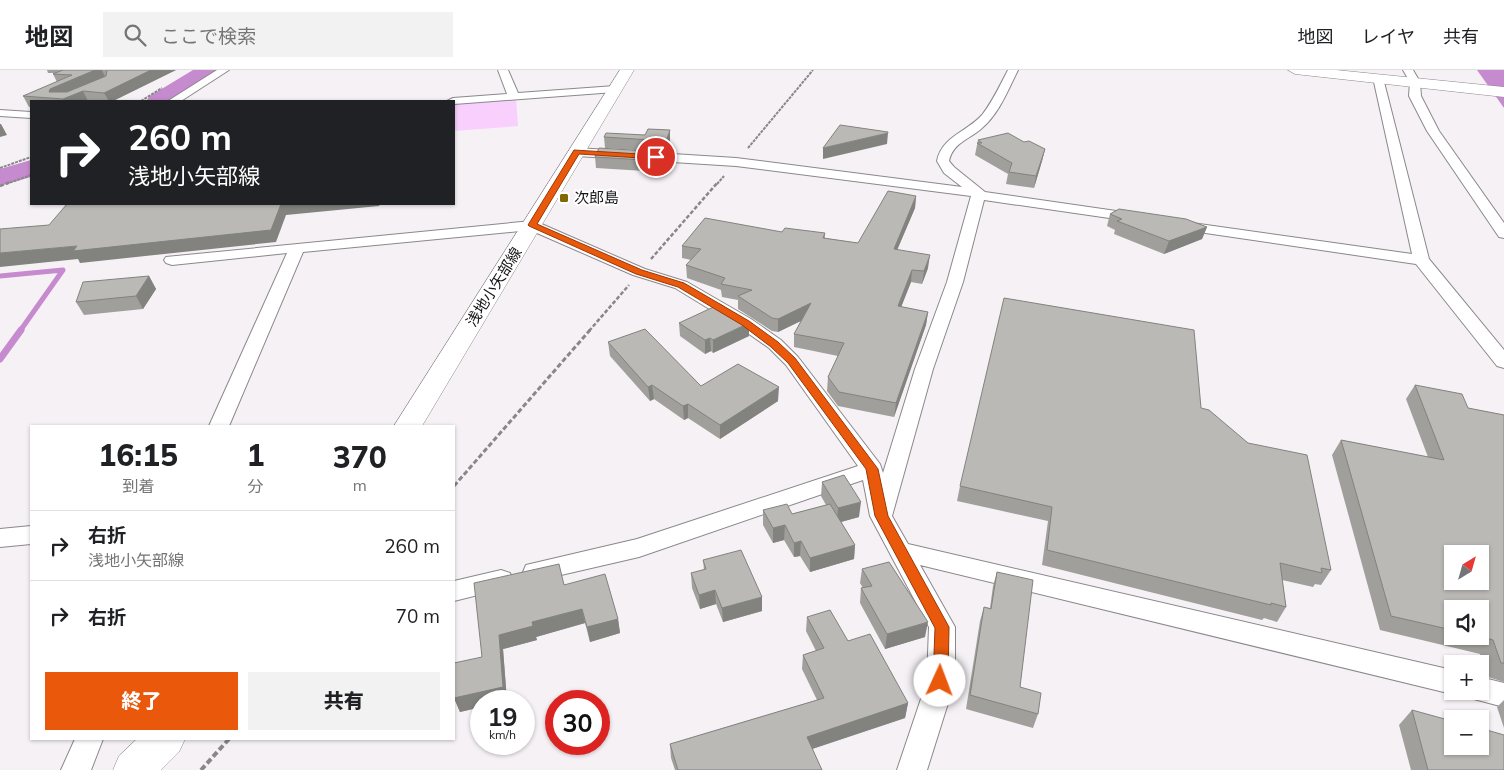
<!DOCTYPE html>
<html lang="ja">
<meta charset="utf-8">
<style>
:root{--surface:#fff;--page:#f2f2f2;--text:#202124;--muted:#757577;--line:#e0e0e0;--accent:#ea580c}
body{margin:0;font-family:Mulish,"Noto Sans JP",sans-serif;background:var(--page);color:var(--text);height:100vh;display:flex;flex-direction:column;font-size:19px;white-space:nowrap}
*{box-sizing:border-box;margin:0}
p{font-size:16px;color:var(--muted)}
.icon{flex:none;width:28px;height:28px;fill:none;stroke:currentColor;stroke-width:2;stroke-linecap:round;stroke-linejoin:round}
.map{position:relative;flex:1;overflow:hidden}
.sheet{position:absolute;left:30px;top:355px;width:425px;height:315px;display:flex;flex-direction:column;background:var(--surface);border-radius:0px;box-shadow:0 1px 4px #0004}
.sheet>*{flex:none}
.banner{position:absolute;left:30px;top:30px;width:425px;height:105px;border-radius:0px;box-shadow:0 1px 4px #0004;background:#202124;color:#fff;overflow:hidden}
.needle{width:32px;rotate:37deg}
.tools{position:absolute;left:1444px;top:475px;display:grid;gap:10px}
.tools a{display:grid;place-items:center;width:45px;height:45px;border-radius:0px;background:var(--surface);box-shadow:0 1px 4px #0004;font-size:25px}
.speed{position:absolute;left:470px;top:620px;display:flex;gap:10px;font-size:25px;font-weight:700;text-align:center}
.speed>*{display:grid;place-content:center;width:65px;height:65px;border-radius:50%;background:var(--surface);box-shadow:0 1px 4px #0004;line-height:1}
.speed small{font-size:12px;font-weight:400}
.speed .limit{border:8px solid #d22;background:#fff;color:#111}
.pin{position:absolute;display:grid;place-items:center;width:42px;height:42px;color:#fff;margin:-21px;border:2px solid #fff;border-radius:50%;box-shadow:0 1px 5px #0007}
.me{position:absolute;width:55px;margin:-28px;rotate:2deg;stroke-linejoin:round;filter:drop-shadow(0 0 4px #0008)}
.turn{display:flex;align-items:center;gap:18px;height:105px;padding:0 15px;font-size:22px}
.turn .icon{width:65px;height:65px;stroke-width:2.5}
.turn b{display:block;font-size:35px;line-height:42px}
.eta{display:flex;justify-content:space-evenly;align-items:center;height:85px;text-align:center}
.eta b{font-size:30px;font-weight:800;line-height:35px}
.primary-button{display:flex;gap:10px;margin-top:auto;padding:10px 15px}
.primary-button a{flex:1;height:58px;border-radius:0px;background:var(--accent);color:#fff;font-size:20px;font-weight:800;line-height:58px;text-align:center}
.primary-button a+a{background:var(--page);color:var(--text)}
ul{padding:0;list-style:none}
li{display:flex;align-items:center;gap:15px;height:70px;padding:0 15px;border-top:1px solid var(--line)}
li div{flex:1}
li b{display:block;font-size:19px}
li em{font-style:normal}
header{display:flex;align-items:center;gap:30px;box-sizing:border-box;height:70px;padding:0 25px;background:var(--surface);border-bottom:1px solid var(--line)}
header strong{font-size:24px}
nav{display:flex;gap:28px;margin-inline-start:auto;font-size:18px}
.search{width:350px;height:45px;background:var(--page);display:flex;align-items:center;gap:12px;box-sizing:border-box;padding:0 18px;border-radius:0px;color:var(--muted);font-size:19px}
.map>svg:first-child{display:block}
.green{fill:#f8cffd}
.water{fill:#c68bce}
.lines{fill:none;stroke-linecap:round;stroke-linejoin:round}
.stream-far1{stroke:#c68bce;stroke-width:5}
.stream{stroke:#c68bce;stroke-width:7}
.river{fill:#c68bce;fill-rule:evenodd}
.street-casing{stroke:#8b888b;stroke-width:2}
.secondary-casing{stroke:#8b888b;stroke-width:1}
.path-far3{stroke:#898789;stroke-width:2;stroke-dasharray:3 1;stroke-linecap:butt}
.path-far2{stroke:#898789;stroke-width:2.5;stroke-dasharray:4 2;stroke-linecap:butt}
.path-far1{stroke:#898789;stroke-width:3;stroke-dasharray:5 2.5;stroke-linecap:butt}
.path{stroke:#898789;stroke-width:4;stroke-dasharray:6 3;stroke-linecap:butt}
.street{fill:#fff;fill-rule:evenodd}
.secondary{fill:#fff;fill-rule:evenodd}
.wall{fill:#a09f9c;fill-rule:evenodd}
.shaded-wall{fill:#82827f}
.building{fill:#bab9b5;stroke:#82827f;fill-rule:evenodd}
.route{fill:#ea580c;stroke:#983908}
.poi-dot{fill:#816a03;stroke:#fff;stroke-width:2}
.labels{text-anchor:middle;stroke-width:4;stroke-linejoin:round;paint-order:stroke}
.far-poi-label{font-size:15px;fill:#161516;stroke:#fff;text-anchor:start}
.far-street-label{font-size:15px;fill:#161516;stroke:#fff}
</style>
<header>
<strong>地図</strong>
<div class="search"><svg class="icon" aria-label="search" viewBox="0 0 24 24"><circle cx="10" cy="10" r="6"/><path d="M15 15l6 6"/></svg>ここで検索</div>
<nav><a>地図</a><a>レイヤ</a><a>共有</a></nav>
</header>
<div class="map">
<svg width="1504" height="700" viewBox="0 0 1504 700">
<rect width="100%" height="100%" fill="#f5f1f5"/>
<path class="green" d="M516 29 518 56 454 61V34Z"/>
<path class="water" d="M1477 0H1504V38Z"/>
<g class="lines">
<path class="stream-far1" d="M0 206 63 200 20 261"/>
<path class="stream" d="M0 289 21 260"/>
<path class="river" d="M193 0H219L216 5 174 31H146L150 26Z
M31 90V107L0 116V99Z"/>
<g class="street-casing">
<path id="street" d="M217 0H229L181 31H168Z
M498 0H508L518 23 615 16 620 19 615 22 454 34V31H447L453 28 507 24Z
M1008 0H1018C1008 20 999 44 981 59 968 70 953 73 949 91L954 97 985 122 1137 144 1144 148 1137 152 984 130 963 212 933 299 892 446 908 474 1452 600V621H1459L1452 624 920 495 955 557V611L927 700H897L927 611 929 557 870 446 863 410 639 487 535 511 526 509 523 502 526 495 637 469 858 396 786 295 769 278 739 257 675 218 633 205 530 160 303 182 229 356H209L287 183 172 195 166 193 164 190 166 187 532 151 537 152 645 199 687 212 751 249 781 270 798 287 880 394 883 403 915 299 947 212 971 126 736 96 577 86 571 82 577 78 736 88 962 117 944 103 937 91C942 66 967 62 982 45 993 31 1000 15 1008 0Z
M1403 0H1413L1420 12 1421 26 1439 61 1504 153V168L1499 167 1427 61 1409 26 1410 12Z
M1379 9 1384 12 1429 189 1504 280V298L1497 296 1416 194 1178 159 1171 155 1178 151 1412 184 1374 12Z
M0 40 31 42V48L0 46Z
M31 456V474L0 477V459Z
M501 500 510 503 513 510 510 517 454 531V511Z
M1480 607 1504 613V637L1470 628 1467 621H1480Z
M75 669H103L91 700H61Z"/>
</g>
<g class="secondary-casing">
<path id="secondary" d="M620 0H634L422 356H394Z
M1288 0H1336L1504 17V27L1295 4Z
M137 669H185L179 682 161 700H113L119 686Z"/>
</g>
<path class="path-far3" d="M141 31 162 18
M748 78 813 0
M0 98 31 87
M6 114 31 105
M717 114 724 106"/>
<path class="path-far2" d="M0 116 10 112
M651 189 718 112
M589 261 629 215"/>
<path class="path-far1" d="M454 416 590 260"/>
<path class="path" d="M201 700 229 669"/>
<use href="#street" class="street"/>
<use href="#secondary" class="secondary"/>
</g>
<path class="wall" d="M47 0H176L113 31H31V37H29L23 26 57 12 53 4 56 3H48Z
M645 65 670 71 667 82 605 78 604 67Z
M978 70 1024 72 1045 79 1042 91 1034 118 1006 114 1008 104 975 85Z
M663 82 664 93 661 102 596 98 595 87Z
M916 126 915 138 897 180 928 198 922 214 911 212 901 237 928 242 926 255 894 347 838 336 827 321 828 307 838 286 794 277V264L801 251 778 262 772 261 738 239V230L722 227 721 220 687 208 686 195 691 190 682 188V176L782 162 825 163V168L858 173Z
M1110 144 1207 157 1202 169 1164 184 1114 164 1115 160 1107 156Z
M149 206 156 219 143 239 84 245 76 232Z
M679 253 749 266 713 283 711 281 705 284 680 266Z
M608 272 701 316 778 331 720 369 688 348 684 350 654 329 650 331 610 286Z
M1415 315 1468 338 1504 345V612L1488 607 1480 584 1380 560 1332 385 1341 370 1428 387 1406 329ZM1452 539 1480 566H1452Z
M1201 338 1331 500 1321 515 1315 514 1313 517 1282 510 1286 537 1277 552 1264 548 1262 550 1042 495 1048 451 957 431 960 416Z
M822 412 859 447 841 452 855 475 854 489 810 502 800 486 794 487 784 470 773 473 763 455V440L792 444 826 435 821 426Z
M703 490 762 541 723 552 716 534 700 539 692 518 691 503 704 500Z
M862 499 925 567 885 579 860 533 861 518H863L860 513Z
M997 502 1020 617 1038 644 1033 658 966 639 980 551 984 537 990 538 993 516Z
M564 515 618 549 620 563 590 572 585 553 536 567 537 570 503 579 507 631 460 642 454 628 482 587Z
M807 547 848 571 908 633 905 648 812 679 822 700H675L671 688 670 674 817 630 802 599 803 585 816 581 806 561Z
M1504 630V658L1497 637Z
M1412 640 1504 700H1411L1399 655Z"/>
<path class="shaded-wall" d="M95 0H102L105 7 58 28 49 22 50 19Z
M151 0H176L113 31H109L104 23Z
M83 21 88 31H64L63 29Z
M0 54H1L7 65 0 67Z
M670 60V71L667 82 666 71Z
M888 63 887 74 823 89V78Z
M1045 79 1042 91 1034 118 1036 106Z
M663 82 664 93 661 102 660 91Z
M916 126 915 138 892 192 894 179Z
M281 134H380L379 136 286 145 276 172 80 193 78 189 0 197V183L77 176Z
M1207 157 1202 169 1164 184 1169 171Z
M930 185 928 198 922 214 924 201Z
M912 200 911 212 896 250 898 236Z
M149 206 156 219 143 239 136 226Z
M811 233V246L778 262V249Z
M928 242 926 255 894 347 896 333Z
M749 253V266L713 283V270Z
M710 268 711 281 705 284V270Z
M652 315 654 329 650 331 648 317Z
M779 317 778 331 720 369V355Z
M688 334V348L684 350 683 336Z
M861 432 859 447 837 453 838 438Z
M785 455 784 470 773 473V458Z
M801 471 800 486 794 487V473Z
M855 475 854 489 810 502V488Z
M715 520 716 534 700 539 699 525Z
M762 527V541L723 552 722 538Z
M582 539 585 553 536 567 537 570 503 579 507 631H481V637L460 642 454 628 499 565 532 552Z
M618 549 620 563 590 572 587 557Z
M928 552 925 567 885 579 887 564Z
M908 633 905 648 806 681 807 667Z"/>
<path class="building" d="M63 0H95L50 19 49 22H67L106 6 107 0H151L104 23 83 21 63 29 23 26 72 5 53 4Z
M840 55 888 62V63L823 78Z
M648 59 670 60 666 71 604 67 606 63 645 65Z
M1008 63 1024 72 1029 71 1045 79 1036 106 1009 102 1012 93 977 73H982L978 70Z
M599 78 663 82 660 91 595 87Z
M888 121 916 126 894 179 930 185 924 201 912 200 898 236 928 242 896 333 839 322 828 307 844 273 794 264 811 233 778 249 772 248 738 226 752 220 721 214 725 208 686 195 701 179 682 176 705 148 782 162 785 158 825 163 823 168 858 173Z
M67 134H281L271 160 73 181 77 176 0 183V159L49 155Z
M1119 139 1186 149 1207 157 1169 171 1117 151 1122 149 1110 144Z
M149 206 136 226 76 232 83 212Z
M1004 228 1194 260 1201 338 1209 340 1248 373 1307 385 1331 500 1321 498 1322 503 1280 493 1286 537 1271 533V535L1047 480 1052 437 960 416Z
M720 234 749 253 713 270 710 268 705 270 679 253Z
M645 259 701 316 738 294 779 317 720 355 688 334 683 336 652 315 648 317 608 272Z
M1415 315 1462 324 1468 338 1504 345V593H1501L1493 570 1479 566H1480V539H1452V560L1391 546 1341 370 1444 390ZM1452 484H1480V511H1452Z
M844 405 861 432 838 438 822 412Z
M787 434 792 444 830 434 855 475 810 488 801 471 794 473 785 455 773 458 763 440Z
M741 480 762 527 722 538 715 520 699 525 691 503 706 499 703 490Z
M889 492 928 552 887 564 861 518 872 516 862 499Z
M559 494 564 515 605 504 618 549 587 557 582 539 532 552 533 556 499 565 503 617 454 628V593L482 587 474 513Z
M997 502 1033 510 1020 617 1041 623 1038 644 970 625 984 537 991 539Z
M830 540 848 571 870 564 908 633 807 667 822 700H678L670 674 824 628 803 585 824 578 807 547Z
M1412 640 1452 651V676H1480V658L1504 665V700H1428Z"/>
<path class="route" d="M574 80 656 85 660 87 656 89 579 84 537 154 642 200 684 213 749 251 778 272 795 288 878 399 888 446 949 557 948 611 946 616 940 618 935 616 933 611 935 558 875 446 866 399 788 293 771 277 742 255 678 217 636 204 529 156 528 155Z"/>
<rect class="poi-dot" x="559" y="123" width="10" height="10" rx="2.5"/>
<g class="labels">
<g class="far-poi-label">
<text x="574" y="133">次郎島</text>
</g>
<g class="far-street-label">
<text transform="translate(494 217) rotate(-58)" y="5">浅地小矢部線</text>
</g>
</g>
</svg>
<div class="tools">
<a><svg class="needle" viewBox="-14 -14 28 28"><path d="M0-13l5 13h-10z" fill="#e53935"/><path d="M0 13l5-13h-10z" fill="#757577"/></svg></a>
<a><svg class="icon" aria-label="sound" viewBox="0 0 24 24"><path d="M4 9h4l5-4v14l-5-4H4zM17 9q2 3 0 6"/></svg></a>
<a>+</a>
<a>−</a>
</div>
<div class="speed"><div>19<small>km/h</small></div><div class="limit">30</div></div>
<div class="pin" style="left:656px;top:87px;background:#d93025"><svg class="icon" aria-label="arrive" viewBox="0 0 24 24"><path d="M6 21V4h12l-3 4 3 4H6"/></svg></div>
<svg class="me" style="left:940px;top:611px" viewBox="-20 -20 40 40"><circle r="19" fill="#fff"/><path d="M0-13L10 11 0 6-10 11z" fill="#ea580c"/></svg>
<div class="banner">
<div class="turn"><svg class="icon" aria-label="right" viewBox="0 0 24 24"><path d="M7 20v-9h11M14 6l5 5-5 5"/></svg><div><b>260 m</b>浅地小矢部線</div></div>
</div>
<section class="sheet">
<div class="eta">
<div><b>16:15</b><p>到着</p></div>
<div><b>1</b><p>分</p></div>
<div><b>370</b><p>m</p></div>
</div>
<ul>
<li><svg class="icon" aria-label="right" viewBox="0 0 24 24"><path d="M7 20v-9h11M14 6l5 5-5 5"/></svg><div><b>右折</b><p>浅地小矢部線</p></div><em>260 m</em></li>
<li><svg class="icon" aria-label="right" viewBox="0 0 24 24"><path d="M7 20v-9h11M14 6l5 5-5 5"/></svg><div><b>右折</b></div><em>70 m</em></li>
</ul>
<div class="primary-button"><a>終了</a><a>共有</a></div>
</section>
</div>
